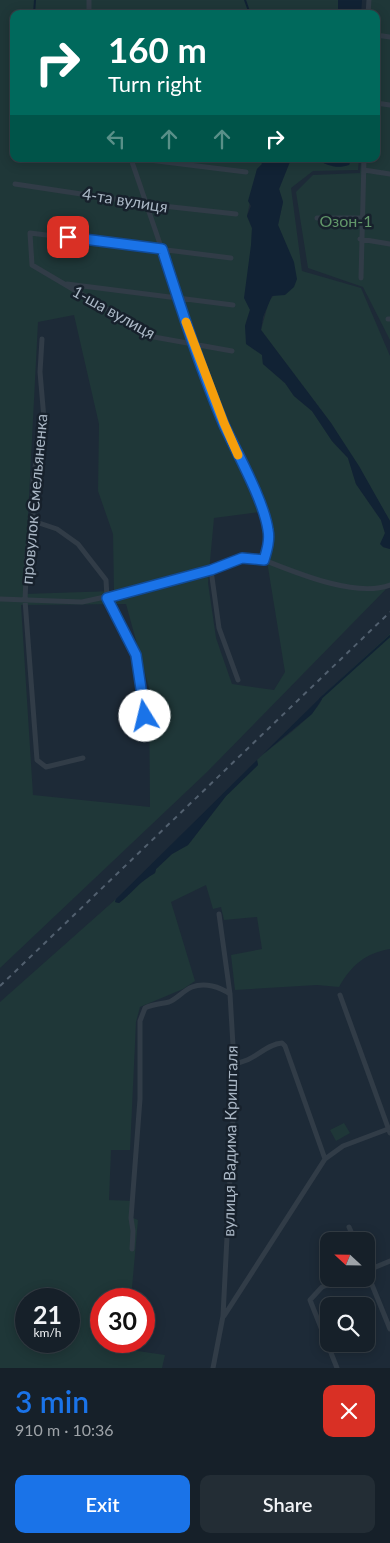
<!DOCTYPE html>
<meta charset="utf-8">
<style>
:root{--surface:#162029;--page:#232d35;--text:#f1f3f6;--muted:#9ea3a8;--line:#353e46;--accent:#1a73e8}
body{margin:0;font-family:Lato,sans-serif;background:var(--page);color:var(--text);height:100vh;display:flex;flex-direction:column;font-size:19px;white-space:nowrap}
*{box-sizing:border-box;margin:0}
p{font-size:16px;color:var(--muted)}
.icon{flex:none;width:28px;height:28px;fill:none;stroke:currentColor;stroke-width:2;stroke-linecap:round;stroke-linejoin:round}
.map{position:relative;height:1368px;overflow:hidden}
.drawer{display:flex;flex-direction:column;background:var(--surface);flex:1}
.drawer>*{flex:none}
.guide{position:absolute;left:10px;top:10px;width:370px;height:152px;border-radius:10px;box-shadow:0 2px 12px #0003,0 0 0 1px var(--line);background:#00695c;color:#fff;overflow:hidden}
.needle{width:32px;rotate:292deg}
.fabs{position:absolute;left:320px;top:1232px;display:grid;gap:10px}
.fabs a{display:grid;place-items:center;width:55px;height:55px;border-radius:10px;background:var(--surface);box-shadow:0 2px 12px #0003,0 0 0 1px var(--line);font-size:25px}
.speed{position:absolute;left:15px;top:1288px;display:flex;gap:10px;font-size:25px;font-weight:700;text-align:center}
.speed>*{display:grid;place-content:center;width:65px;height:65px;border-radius:50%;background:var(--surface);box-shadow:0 2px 12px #0003,0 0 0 1px var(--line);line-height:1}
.speed small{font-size:12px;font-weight:400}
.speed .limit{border:8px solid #d22;background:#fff;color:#111}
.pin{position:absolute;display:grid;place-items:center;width:42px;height:42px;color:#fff;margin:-21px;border-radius:10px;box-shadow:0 2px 8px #0006}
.me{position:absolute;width:55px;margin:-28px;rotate:351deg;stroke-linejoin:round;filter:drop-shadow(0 0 4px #0008)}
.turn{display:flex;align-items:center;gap:18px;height:105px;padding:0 15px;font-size:22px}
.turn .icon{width:65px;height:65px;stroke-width:2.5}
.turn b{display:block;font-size:35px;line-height:42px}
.lanes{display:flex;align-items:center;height:48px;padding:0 15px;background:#0003;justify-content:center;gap:25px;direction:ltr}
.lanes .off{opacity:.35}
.round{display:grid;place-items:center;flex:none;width:52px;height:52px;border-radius:10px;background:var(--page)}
.overview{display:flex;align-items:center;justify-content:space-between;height:85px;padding:0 15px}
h1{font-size:30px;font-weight:600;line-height:38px;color:var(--accent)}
.action{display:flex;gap:10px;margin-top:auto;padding:10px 15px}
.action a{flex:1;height:58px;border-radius:10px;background:var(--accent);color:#fff;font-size:20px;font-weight:600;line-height:58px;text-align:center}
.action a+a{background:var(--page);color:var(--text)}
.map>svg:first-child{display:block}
.green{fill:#1f3738;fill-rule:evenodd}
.water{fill:#112234}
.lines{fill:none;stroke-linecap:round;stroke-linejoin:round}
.stream{stroke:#112234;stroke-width:2}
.minor{stroke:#313c47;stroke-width:5}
.rail{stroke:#52606f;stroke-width:2;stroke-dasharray:5 5;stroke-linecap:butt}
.route-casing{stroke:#114b97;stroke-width:12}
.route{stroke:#1a73e8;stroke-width:9}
.slow{stroke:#f59e0b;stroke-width:9}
.labels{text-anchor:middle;stroke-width:5;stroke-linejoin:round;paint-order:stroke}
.street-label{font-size:16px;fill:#aab7c5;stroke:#17212c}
.park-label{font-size:16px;fill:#619669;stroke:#17212c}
</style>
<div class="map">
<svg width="390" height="1368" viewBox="0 0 390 1368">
<rect width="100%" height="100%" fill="#1d2a37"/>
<path class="green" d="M0 0H338V14H14V159H260L262 164 257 169 247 216 252 228 250 310 245 326 262 355 263 364 285 383 294 396 312 411 332 441 348 458 356 484 381 520 385 533 383 547 390 549V585L207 772 0 968ZM74 315 99 424 98 491 113 534 114 591 24 594 38 322ZM259 512 285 672 274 690 232 684 216 638 208 583 214 518ZM126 604 149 688 150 807 33 795 21 605Z
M369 0H390V340L363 287 308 268 296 192 313 175 360 173 361 159H376V14H369Z
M291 159H318L325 164 349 165 351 159H359L358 170 313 171 291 188 302 271 361 288 390 356V521L331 423 261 330 269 301 274 295 287 247 278 225 283 202 279 189Z
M390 634V949C365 953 351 966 339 987L317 985 235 990 231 955 262 949 257 917 224 920 221 907 213 909 206 885 171 902 195 981 183 989 140 1007 136 1022 130 1150H111L109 1200 134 1201 133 1218 138 1220 131 1299H101V1341H125L124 1349 165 1355 162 1368H0V1002L116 899 115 902 119 903C132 893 140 881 155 873L156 869 172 854 188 845 226 796 258 765 257 760C271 746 321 714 323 695ZM26 1299H69V1341H26Z
M344 1123 350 1133 336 1141 330 1130Z"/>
<path class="water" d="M338 0H362L361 14H338Z
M260 159H291L279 189 283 202 278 225 294 262 297 279 294 287 285 295 272 296 263 317 261 330 331 423 359 466 390 521V549L383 547 380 544 385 533 381 520 356 484 348 458 332 441 312 411 294 396 285 383 263 364 262 355 246 344 245 326 250 310 244 298 251 245 252 228 247 216 251 206 248 201 257 169 262 164Z
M318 159H351L349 165C338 169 326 166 318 159Z
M319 699H322L312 714 263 754Z
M257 760 258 765 226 796 188 845 172 854 156 869 155 873C140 881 132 893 119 903L115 902 116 899Z"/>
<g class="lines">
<path class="stream" d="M245 0 250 14
M34 14 35 0
M320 699 390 636"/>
<path class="minor" d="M89 0V14
M368 14 369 0
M376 35 390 37
M376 103 390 105
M141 159 246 172
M364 170 390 174
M15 184 154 205 236 214
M317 218H361
M360 239 390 244
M231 258 30 233 32 265 154 337 232 351
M361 278 364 159
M67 284 233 305
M388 319H390
M42 339 40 372 44 419 33 478V521L27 555 25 600 37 760 46 767 83 758
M33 521 57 529 78 544 106 580 107 598 136 655 145 716
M264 560C297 573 356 598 390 585
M211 570 219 628 238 680
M0 599 82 602 155 586 242 558 264 560C267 550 270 540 268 530 264 498 235 453 223 421 190 335 161 246 131 159
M340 995 390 1133
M234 1063C253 1063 265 1044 282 1043L285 1046 325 1159
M349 1227 355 1241
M132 1249 133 1231 131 1218 140 1099V1021L145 1008C153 1004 161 1004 169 1002 177 999 184 990 192 987 205 982 220 987 230 994
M366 1270 390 1329
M366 1271 390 1261
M224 1316 325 1159 343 1146 388 1129
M213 1368 223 1316 233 1118 234 1063 230 994 219 914
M337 1368 310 1300 322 1287 344 1279"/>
<path class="rail" d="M0 986 390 612"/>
</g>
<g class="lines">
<g class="route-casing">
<path id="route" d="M68 237 162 249C181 308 200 368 224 425 237 453 264 501 268 530 270 540 267 550 264 560L242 558 211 570 107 598 136 655 145 716"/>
</g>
<use href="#route" class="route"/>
<path class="slow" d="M186 322 224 423 238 455"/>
</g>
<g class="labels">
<g class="street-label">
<text transform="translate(125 200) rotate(9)" y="6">4-та вулиця</text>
<text transform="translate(114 312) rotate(29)" y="6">1-ша вулиця</text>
<text transform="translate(34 499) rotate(-85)" y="6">провулок Ємельяненка</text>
<text transform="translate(230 1141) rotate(-89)" y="6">вулиця Вадима Кришталя</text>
</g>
<g class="park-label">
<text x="346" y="227">Озон-1</text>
</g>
</g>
</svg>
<div class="fabs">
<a><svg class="needle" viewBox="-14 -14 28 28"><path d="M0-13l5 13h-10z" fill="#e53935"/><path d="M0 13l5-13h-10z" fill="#9ea3a8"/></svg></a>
<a><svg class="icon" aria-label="search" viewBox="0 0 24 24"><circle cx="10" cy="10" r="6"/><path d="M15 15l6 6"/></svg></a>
</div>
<div class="speed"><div>21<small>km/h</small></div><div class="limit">30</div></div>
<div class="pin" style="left:68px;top:237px;background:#d93025"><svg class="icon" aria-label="arrive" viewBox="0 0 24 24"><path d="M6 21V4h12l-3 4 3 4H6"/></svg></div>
<svg class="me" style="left:145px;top:716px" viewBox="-20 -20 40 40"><circle r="19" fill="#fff"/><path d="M0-13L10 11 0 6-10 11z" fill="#1a73e8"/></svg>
<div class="guide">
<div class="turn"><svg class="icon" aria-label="right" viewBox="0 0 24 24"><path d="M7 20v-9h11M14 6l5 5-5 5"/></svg><div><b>160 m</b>Turn right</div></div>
<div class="lanes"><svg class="icon off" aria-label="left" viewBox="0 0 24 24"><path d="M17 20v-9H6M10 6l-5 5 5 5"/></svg><svg class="icon off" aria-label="ahead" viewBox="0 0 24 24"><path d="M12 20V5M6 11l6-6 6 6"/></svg><svg class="icon off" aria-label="ahead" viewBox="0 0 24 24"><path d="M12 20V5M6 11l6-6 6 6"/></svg><svg class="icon" aria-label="right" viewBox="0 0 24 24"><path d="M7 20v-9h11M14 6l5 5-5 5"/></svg></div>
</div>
</div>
<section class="drawer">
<div class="overview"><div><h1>3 min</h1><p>910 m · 10:36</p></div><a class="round" style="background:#d93025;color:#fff"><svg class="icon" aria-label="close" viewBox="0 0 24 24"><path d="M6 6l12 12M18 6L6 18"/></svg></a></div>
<div class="action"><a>Exit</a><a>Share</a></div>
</section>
